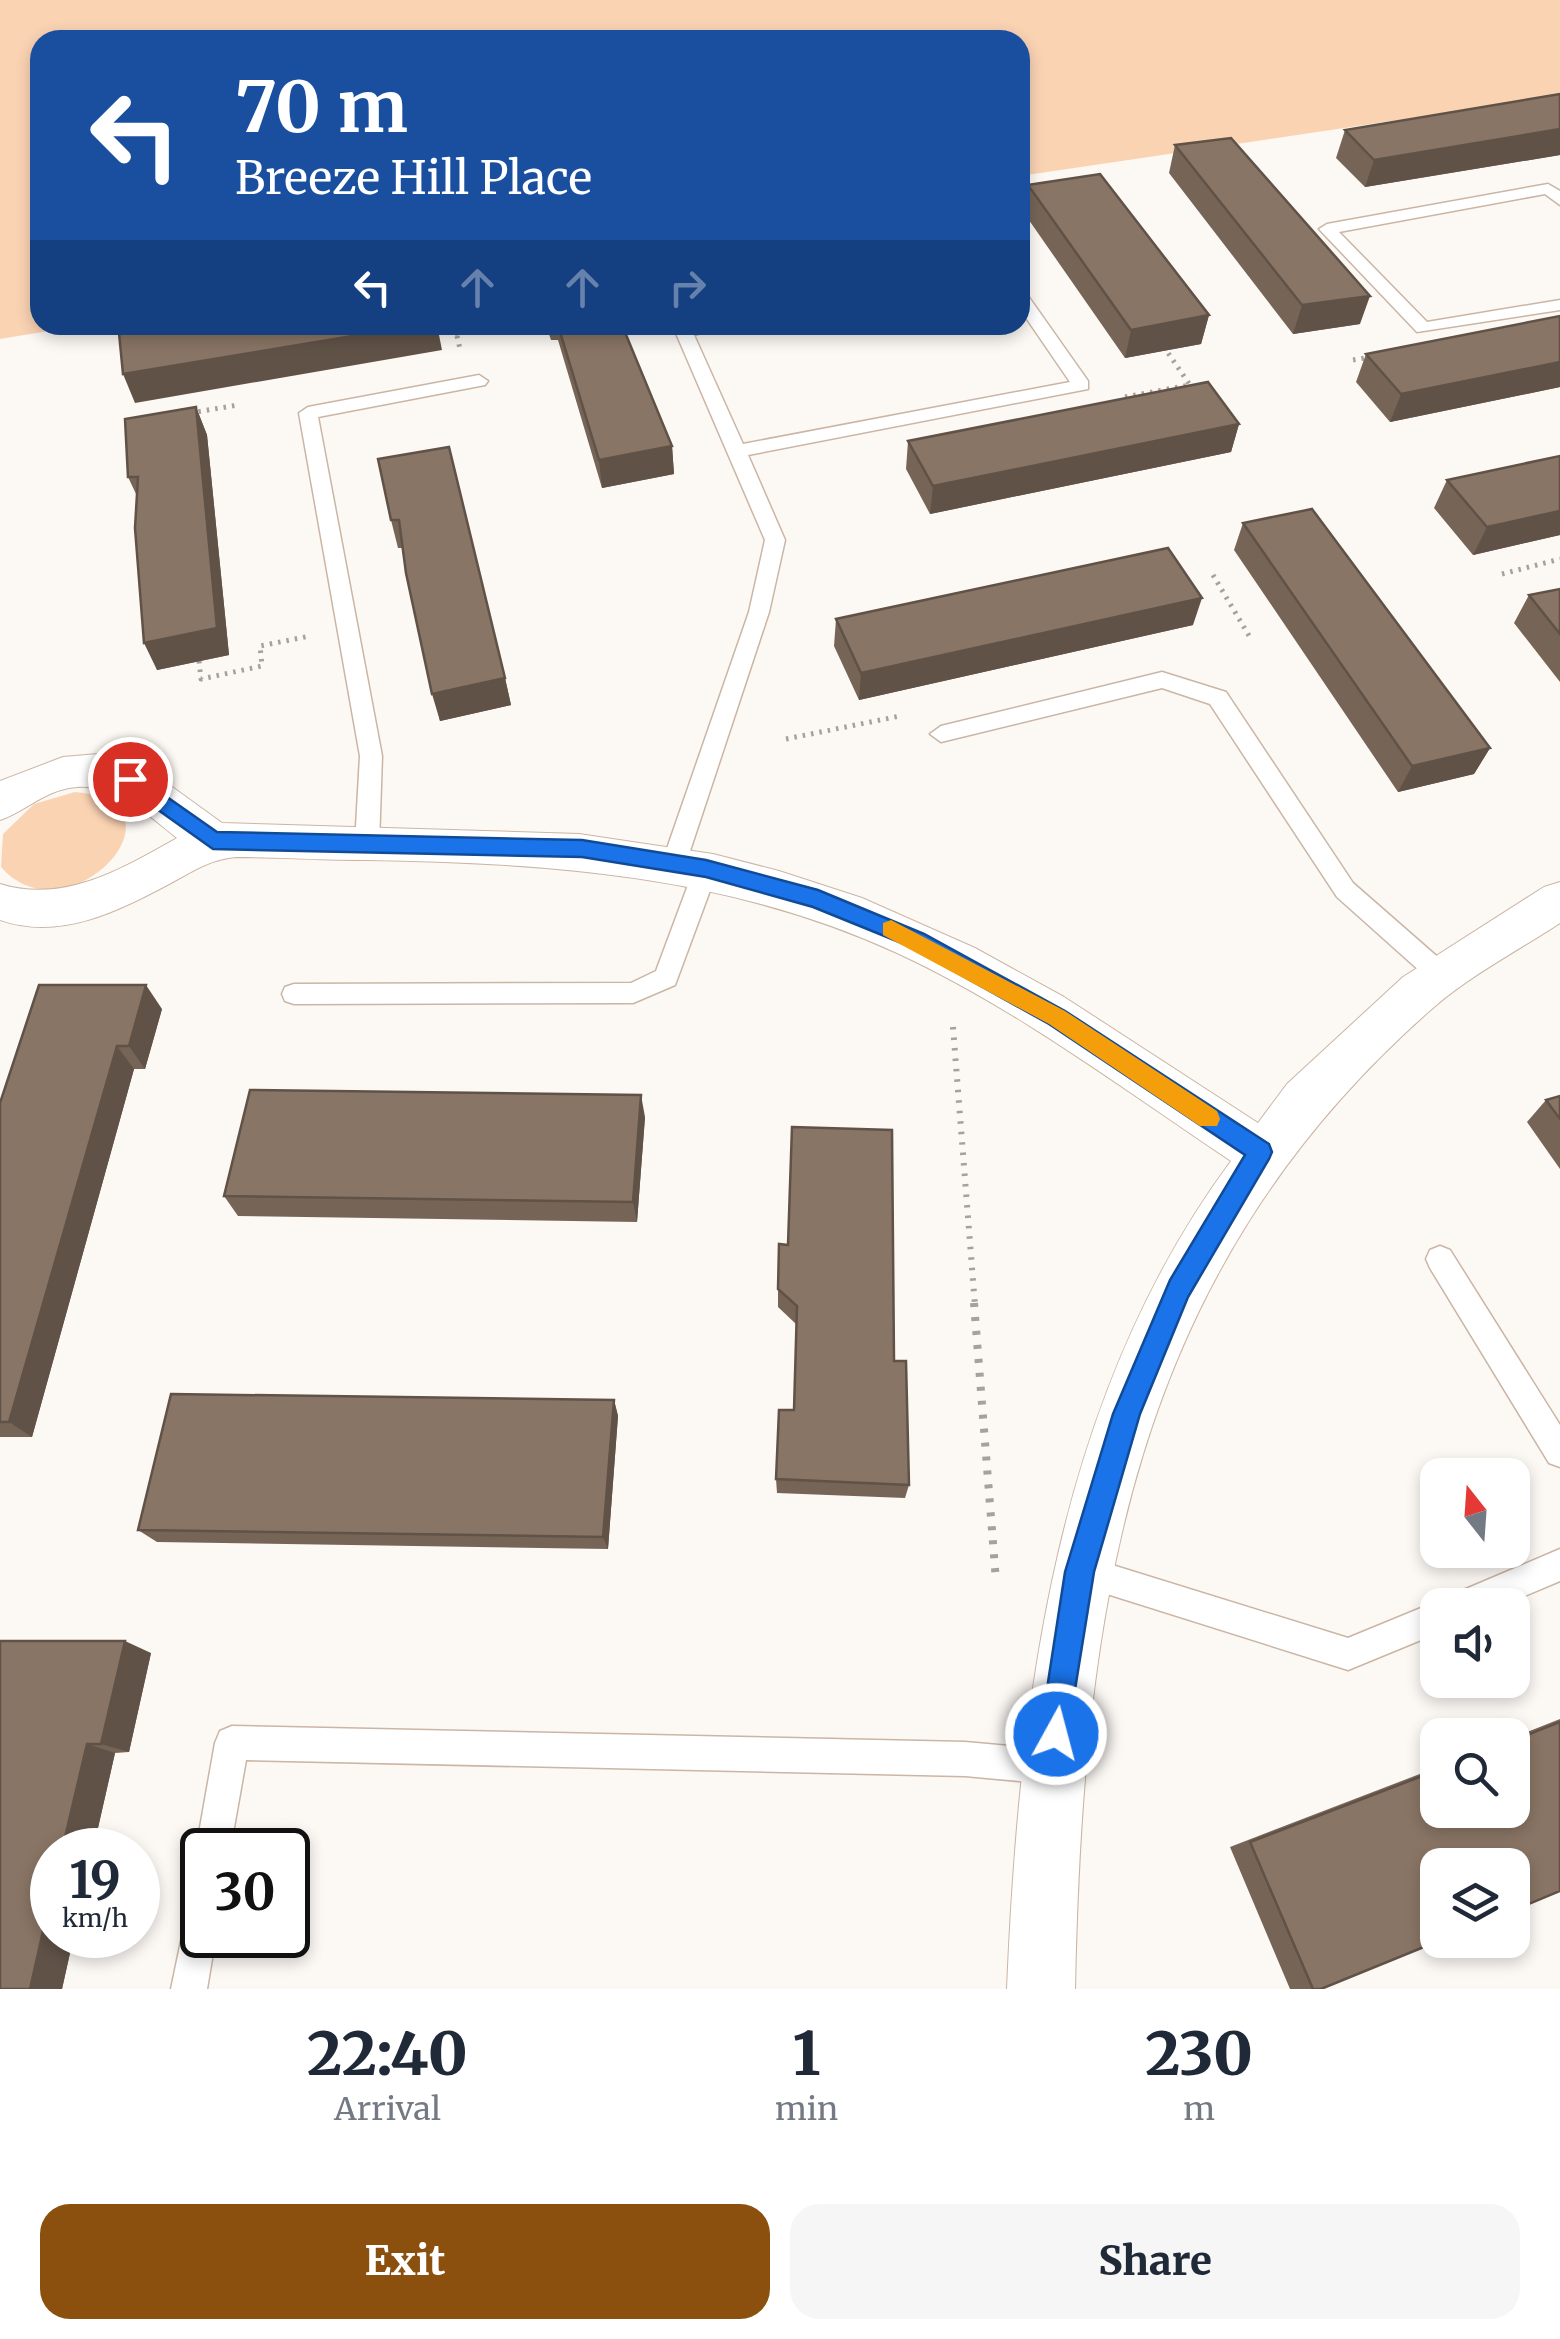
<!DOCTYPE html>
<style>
:root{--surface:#fff;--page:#f6f6f7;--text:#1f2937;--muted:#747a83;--accent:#8b4f0e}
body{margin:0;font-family:Merriweather,serif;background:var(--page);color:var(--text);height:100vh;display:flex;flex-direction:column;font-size:38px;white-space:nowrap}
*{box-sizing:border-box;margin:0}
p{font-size:32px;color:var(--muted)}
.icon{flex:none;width:55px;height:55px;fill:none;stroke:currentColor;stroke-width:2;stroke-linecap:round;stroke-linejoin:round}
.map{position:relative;height:1989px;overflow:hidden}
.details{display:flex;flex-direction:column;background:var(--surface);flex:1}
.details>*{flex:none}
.hud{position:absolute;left:30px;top:30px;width:1000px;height:305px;border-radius:30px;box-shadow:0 5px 15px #0003;background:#1a4fa0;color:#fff;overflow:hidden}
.needle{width:65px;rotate:343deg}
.fabs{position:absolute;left:1420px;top:1458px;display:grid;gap:20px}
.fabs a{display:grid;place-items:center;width:110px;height:110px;border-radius:20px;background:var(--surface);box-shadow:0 5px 15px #0003;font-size:50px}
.speed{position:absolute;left:30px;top:1828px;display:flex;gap:20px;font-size:50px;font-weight:700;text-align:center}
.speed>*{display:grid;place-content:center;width:130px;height:130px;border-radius:50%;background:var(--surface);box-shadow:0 5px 15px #0003;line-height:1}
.speed small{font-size:25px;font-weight:400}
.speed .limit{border:5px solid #111;border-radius:15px;background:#fff;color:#111}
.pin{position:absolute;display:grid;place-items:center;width:85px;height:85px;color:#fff;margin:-42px;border:5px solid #fff;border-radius:50%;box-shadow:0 2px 10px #0007}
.me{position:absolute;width:110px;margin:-55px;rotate:7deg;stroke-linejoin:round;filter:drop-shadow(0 0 8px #0008)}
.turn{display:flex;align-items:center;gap:35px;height:210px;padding:0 40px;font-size:45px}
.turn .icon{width:130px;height:130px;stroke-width:2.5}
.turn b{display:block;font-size:70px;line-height:85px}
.lanes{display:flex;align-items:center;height:95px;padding:0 40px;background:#0003;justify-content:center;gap:50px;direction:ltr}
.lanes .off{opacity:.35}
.eta{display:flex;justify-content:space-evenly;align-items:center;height:170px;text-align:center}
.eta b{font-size:60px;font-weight:800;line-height:70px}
.primary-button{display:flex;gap:20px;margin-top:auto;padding:20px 40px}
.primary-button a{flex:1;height:115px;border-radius:30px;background:var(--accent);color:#fff;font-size:40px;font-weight:800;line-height:115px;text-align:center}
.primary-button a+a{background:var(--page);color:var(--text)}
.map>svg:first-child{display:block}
.green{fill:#fad3b3}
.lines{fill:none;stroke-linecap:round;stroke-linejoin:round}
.service-casing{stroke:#cbb5a4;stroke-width:3}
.minor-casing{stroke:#cbb5a4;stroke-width:2}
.path-far3{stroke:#a6a19c;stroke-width:4;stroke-dasharray:1 5;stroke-linecap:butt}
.path-far2{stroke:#a6a19c;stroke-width:5;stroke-dasharray:2.5 6;stroke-linecap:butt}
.path-far1{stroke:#a6a19c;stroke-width:6;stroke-dasharray:2.5 8;stroke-linecap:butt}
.path{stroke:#a6a19c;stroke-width:8;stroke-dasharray:4 10;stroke-linecap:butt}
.service{fill:#fff;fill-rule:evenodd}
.minor{fill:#fff;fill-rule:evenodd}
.wall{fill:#766557}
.shaded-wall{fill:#605247}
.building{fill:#897565;stroke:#605247;stroke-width:2.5}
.route{fill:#1a73e8;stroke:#114b97;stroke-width:2.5}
.slow{fill:#f59e0b}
</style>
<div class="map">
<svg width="1560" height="1989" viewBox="0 0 1560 1989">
<rect width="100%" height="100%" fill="#fcf8f4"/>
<path class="green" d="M0 0H1560V96L1020 176V40H40V325H85L0 339Z
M75 792C198 802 68 944 1 867L3 834 34 804Z"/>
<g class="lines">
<g class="service-casing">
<path id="service" d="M1548 184 1560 191V205L1545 194 1339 232 1427 322 1560 300V310L1417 332 1319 229 1327 224Z
M1020 292 1026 293 1088 381V389L748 455 785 540 769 612 686 863 682 870H666L662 863 749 612 765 540 675 331 688 325H729L694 335 743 444 1070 382 1020 309Z
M479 375 488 381 485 385 318 417 382 756 379 844 367 853 355 844 360 756 299 413 308 407Z
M1162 672 1226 692 1353 883 1449 967 1452 974 1449 981H1431L1337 897 1210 704 1162 688 941 742 930 734 941 726Z
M706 860 718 869 675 985 633 1003 294 1004 285 1001 282 994 285 987 294 984 631 983 656 971 694 869Z
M1440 1246 1450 1250 1560 1425V1467L1549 1463 1430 1268 1426 1259 1430 1250Z
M1560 1549V1581L1503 1605H1449L1454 1594Z
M1080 1555 1348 1638 1438 1601 1448 1605H1438V1633L1348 1670 1069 1582 1064 1571 1069 1560Z
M232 1726 965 1742 1052 1750 1064 1755 1069 1767 1064 1779 1052 1784 965 1776 246 1760 230 1850H202V1863L196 1850 215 1743 220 1731Z
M202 1892V1935H216L207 1989H171L190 1898Z"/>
</g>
<g class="minor-casing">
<path id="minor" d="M98 754 146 768 222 823 579 834 713 854 779 871 862 898 975 948 1064 997 1258 1123 1287 1084 1403 977 1544 887 1560 882V923C1519 950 1471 975 1434 1007 1129 1273 1083 1606 1075 1989H1007C1019 1702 1055 1399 1231 1161 1122 1088 1016 1008 897 953 728 875 548 863 365 860 322 860 279 857 236 857 211 859 193 871 171 883 118 911 61 941 0 920V884C64 904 122 869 177 838 138 807 103 771 50 794 32 802 18 814 0 820V781L63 757Z"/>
</g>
<path class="path-far3" d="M1020 253 1023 258
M437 333 456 330 458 338"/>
<path class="path-far2" d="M457 336 460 349
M1353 360 1371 357
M1125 397 1190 385 1166 350
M190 413 238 405
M1502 574 1560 559
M1213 575 1251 639
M199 661 201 679 262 666 260 646 310 636
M786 739 900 716"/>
<path class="path-far1" d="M953 1027 975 1306"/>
<path class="path" d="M974 1303 996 1581"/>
<use href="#service" class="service"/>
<use href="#minor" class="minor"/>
</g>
<path class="wall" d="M1560 94V155L1365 187 1336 158 1345 130Z
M1175 145 1360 324 1293 334 1169 173Z
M1028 185 1209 315 1201 344 1125 358 1024 213Z
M1560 316V387L1390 422 1356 382 1366 354Z
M546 325H622L672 446 674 474 602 488 558 340H551Z
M196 407 207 435 229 655 157 670 137 496 128 477Z
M1239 424 1231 452 930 514 906 469 908 441Z
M1560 456V535L1473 555 1434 508 1447 480Z
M378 459 505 678 511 705 440 721 403 548H398L391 520Z
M1243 523 1490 748 1474 774 1398 792 1234 550Z
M1560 589V682L1514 623 1529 595Z
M836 619 1193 625 859 700 834 646Z
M162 1009 145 1069H134L32 1437H0V1103Z
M1560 1096V1169L1527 1122 1546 1100Z
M645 1117 637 1222 238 1216 224 1196Z
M778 1289 894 1361 909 1485 905 1498 777 1493 776 1479 794 1410 796 1324 778 1307Z
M614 1400 618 1416 608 1549 157 1542 138 1530Z
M0 1641 151 1653 129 1752 115 1753 93 1850H52L74 1935 62 1989H0Z
M1560 1719V1891L1321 1989H1290L1230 1847 1438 1767V1810H1512V1738Z"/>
<path class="shaded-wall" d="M1560 129V155L1365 187 1374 160Z
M1370 296 1360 324 1293 334 1302 305Z
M1209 315 1201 344 1125 358 1131 330Z
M419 325H437L442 350 135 403 123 374Z
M1560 362V387L1390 422 1401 394Z
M196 407 207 435 229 655 157 670 144 643Z
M1239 424 1231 452 930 514 933 486Z
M672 446 674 474 602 488 599 460Z
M1560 511V535L1473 555 1487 527Z
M1202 598 1193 625 859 700 861 673Z
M505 678 511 705 440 721 432 694Z
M1490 748 1474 774 1398 792 1412 766Z
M146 985 162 1009 145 1069 129 1046Z
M117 1046 134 1069 32 1437 9 1422Z
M641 1095 645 1117 637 1222 633 1202Z
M614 1400 618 1416 608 1549 603 1537Z
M125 1641 151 1653 129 1752 101 1744Z
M87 1744 115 1753 93 1850H62Z
M52 1891V1935H74L62 1989H30Z"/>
<path class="building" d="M1560 94V129L1374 160 1345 130Z
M1231 138 1370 296 1302 305 1175 145Z
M1100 174 1209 315 1131 330 1028 185Z
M1560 316V362L1401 394 1366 354Z
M171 325H419L123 374 119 333Z
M558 325H622L672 446 599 460Z
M1208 382 1239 424 933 486 908 441Z
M196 407 217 628 144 643 135 528 138 477H128L125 419Z
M449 447 505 678 432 694 406 573 399 520H391L378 459Z
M1560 456V511L1487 527 1447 480Z
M1312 509 1490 748 1412 766 1243 523Z
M1168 548 1202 598 861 673 836 619Z
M1560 589V634L1529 595Z
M39 985H146L129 1046H117L9 1422H0V1103Z
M250 1090 641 1095 633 1202 224 1196Z
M1560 1096V1119L1546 1100Z
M792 1127 892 1130 894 1361H906L909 1485 776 1479 779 1410H794L797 1306 778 1289 779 1244 788 1245Z
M171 1394 614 1400 603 1537 138 1530Z
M0 1641H125L101 1744H87L62 1850H52V1891L30 1989H0Z
M1560 1722V1891L1512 1911V1865H1438V1940H1441L1321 1989H1313L1250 1842 1438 1770V1810H1512V1741Z"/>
<path class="route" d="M130 771 217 832 582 840 706 860 818 890 924 934 1065 1011 1269 1144 1272 1152 1269 1159 1188 1297 1140 1414 1094 1572 1066 1745 1056 1749 1045 1745 1040 1734 1065 1572 1113 1414 1170 1280 1245 1155 1049 1024 909 946 813 907 706 877 582 857 213 849 123 785 120 779Z"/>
<path class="slow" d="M891 920 1065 1011 1217 1111 1220 1119 1217 1126H1200L1049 1024 883 935V923Z"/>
</svg>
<div class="fabs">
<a><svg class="needle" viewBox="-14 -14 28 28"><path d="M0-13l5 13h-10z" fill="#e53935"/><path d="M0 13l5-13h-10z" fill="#747a83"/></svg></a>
<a><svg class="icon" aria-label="sound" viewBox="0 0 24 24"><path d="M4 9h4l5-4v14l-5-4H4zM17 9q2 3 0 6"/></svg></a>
<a><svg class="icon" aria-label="search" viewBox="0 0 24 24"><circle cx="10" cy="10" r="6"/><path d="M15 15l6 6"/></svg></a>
<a><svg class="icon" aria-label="layers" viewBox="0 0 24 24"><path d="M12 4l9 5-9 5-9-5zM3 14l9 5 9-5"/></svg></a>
</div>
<div class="speed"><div>19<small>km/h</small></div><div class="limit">30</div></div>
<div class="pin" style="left:130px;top:779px;background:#d93025"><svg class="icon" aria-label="arrive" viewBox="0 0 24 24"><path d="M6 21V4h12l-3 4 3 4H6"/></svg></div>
<svg class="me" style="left:1056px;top:1734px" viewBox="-20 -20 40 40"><circle r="17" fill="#1a73e8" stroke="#fff" stroke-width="3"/><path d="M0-11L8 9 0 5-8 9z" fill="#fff"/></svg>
<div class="hud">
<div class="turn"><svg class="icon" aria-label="left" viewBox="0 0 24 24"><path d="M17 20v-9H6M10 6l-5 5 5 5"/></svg><div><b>70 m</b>Breeze Hill Place</div></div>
<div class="lanes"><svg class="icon" aria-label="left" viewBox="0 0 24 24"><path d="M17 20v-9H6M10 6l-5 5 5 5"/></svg><svg class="icon off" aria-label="ahead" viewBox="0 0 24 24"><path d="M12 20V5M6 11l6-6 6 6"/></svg><svg class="icon off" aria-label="ahead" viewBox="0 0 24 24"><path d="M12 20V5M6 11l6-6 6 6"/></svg><svg class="icon off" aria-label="right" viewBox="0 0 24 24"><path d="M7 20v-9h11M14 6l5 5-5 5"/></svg></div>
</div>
</div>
<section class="details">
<div class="eta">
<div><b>22:40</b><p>Arrival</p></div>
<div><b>1</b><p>min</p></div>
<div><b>230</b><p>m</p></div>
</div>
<div class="primary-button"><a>Exit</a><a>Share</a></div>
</section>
